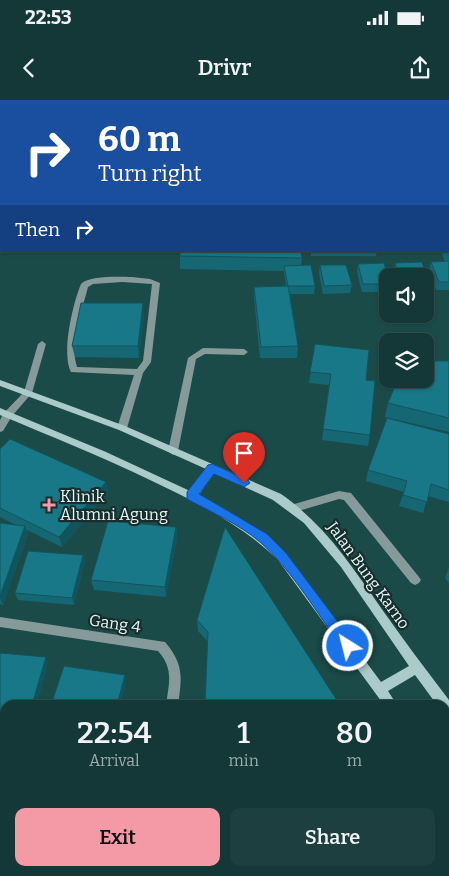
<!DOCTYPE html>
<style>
:root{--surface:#143837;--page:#1d3f3f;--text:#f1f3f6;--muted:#9dacad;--line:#335252;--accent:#f49aa7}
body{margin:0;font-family:Bitter,serif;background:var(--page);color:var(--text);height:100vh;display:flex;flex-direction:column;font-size:19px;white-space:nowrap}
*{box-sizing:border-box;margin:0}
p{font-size:16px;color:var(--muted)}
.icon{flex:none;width:28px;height:28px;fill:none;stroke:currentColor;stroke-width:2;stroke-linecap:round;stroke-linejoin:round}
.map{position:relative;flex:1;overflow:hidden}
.details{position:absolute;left:0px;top:600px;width:450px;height:176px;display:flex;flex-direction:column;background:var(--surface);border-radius:15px 15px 0 0;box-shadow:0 1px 4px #0004,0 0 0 1px var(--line)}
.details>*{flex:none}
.top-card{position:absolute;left:0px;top:0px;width:450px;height:152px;box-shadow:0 1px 4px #0004,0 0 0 1px var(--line);background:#1a4fa0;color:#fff;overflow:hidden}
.tools{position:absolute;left:379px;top:168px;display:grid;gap:10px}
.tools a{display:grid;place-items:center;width:55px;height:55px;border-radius:10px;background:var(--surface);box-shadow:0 1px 4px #0004,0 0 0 1px var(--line);font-size:25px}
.pin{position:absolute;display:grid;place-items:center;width:42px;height:42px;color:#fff;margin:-51px -21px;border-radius:50% 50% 50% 0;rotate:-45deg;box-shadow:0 0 5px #0007}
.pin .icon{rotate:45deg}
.me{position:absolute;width:55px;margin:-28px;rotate:324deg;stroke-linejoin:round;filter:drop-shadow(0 0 4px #0008)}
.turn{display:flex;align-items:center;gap:18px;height:105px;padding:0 15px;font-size:22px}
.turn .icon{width:65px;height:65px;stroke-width:2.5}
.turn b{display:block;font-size:35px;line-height:42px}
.then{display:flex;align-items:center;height:48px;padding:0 15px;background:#0003;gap:10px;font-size:19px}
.eta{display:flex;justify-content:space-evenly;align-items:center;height:85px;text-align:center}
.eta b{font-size:30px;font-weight:600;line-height:35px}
.primary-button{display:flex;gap:10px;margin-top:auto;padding:10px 15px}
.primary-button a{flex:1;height:58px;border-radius:10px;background:var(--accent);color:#111;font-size:20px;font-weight:600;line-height:58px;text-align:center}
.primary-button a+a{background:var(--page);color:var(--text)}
.status{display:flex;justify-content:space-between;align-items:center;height:35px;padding:0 25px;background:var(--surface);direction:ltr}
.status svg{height:14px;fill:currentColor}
header{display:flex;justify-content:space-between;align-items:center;height:65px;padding:0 15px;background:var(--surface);font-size:22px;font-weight:600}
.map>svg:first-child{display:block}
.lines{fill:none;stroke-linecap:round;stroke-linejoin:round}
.lane{fill:#869a99;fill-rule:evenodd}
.street{fill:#869a99;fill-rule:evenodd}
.secondary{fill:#aacbc9;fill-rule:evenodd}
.wall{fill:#156774}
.shaded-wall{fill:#11545e}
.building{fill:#187887;stroke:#11545e}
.route{fill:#1a73e8;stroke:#114b97}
.poi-dot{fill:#f49aa7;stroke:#192d2c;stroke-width:2}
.labels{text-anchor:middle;stroke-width:4.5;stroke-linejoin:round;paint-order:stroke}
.poi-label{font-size:16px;fill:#e1f9f7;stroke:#192d2c;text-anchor:start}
.street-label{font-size:16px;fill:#e1f9f7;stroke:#192d2c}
</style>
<div class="status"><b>22:53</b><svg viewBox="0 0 49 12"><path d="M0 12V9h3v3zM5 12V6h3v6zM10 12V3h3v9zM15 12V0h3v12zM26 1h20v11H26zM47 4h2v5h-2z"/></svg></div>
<header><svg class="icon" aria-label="back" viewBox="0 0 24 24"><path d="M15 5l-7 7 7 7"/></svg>Drivr<svg class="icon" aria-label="share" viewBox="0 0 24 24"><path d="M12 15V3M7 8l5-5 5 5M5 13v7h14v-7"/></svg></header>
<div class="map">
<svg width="449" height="776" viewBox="0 0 449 776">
<rect width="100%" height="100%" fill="#1b4b49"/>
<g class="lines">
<path class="lane" d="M201 0H210L211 1H202Z
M243 0H249V1H243Z
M0 16 1 17V22L0 21Z
M0 57H1V61H0Z
M132 177 150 179 160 183 151 262 143 273 127 328 122 331 117 328 134 275 71 272C61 253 73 203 81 184 90 175 120 177 132 177ZM122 182 152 184 143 261 137 269 77 267C69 243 82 211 88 187L93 184Z
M203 248 244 249 248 252 244 255 205 254 196 259 178 351 173 355 168 351 188 258Z
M339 391 351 393 419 477 421 480 419 483 415 485 411 483 344 400 339 399 295 412 291 411 290 408 291 405Z"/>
<path class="street" d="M0 75H1V79H0Z
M42 241 46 244 32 293 12 316 3 331 0 332V320L3 314 24 292 38 244Z
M0 517 165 542C184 564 182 578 178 605H166C169 583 174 569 158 551L0 527Z"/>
<path class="secondary" d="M0 280 125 326 281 394C324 424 351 465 381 508 403 539 426 570 449 600V609L445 611V605H437L415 575 388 591 397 605H384L278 460C241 424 196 402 150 380 101 356 50 336 0 315V308L106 352 190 391 206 369 119 330 0 286ZM214 373 273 400 304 423 341 467 409 566 381 582 286 454C260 429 230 411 199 395Z
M445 674 449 676V693L445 691Z"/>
</g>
<path class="wall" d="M258 0H365V1H258Z
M377 0H424V1H380Z
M434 0H449V22V1H435Z
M449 37V190H436L429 170 431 162H445L441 151H449Z
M311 151H377L376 156H311Z
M180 156 302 158 301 165 315 186 314 194H290L298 246 297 258H260L254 198V187L286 186 284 171 180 169Z
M422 162 429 183 427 191H425V176H395L394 171 395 163Z
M358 164 388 176V192H362L357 172Z
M320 165 352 185 350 193 323 194 319 173Z
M144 215 139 258 75 257 72 246Z
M315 244 370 335 368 346 322 340 329 285 309 283Z
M449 261V332L385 317 388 303 394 291 392 279H425Z
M449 334V402L428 396 423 413 399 406 404 392 366 381 368 370Z
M0 349 106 382 108 393 62 447 27 430 28 434 3 505 0 504V423L16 425 0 417Z
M176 427 177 438 166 497 94 490 91 480Z
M225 427 208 542 198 531 197 520Z
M83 455 85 462 74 505 18 500 15 493Z
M449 468V483L445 478Z
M0 553 48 564 5 605V617H0Z
M0 657H5V729H0Z
M287 771H361L362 776H288Z"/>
<path class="shaded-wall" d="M98 0H118L116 1H96Z
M143 203 144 215 139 258 138 246Z
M106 382 108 393 62 447 59 437Z
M25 426 28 434 3 505 0 498V496Z
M176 427 177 438 166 497 165 487Z
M83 455 85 462 74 505 72 498Z
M46 557 48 564 37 605H32Z
M125 575 126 582 120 605H117Z
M56 771H60L61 773 59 776H53Z"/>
<path class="building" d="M48 0H98L96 1H48Z
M144 0H198V1H142Z
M258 0H306V1H259Z
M405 0H424V1H406Z
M180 151H301L302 158 180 156Z
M449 161V182H439L431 162Z
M422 162 429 183H425V176H400L395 163Z
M384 163 388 176V184H363L358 164Z
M311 165 315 186H288L284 166Z
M320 165H346L352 185 324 186Z
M288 186 298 246 261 247 254 187Z
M81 203H143L138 246H72Z
M315 244 369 250 366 280 375 281 370 335 323 329 331 274 310 272Z
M425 261H449V318L388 303 397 281V279H425Z
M387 318 449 334V390L431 384 427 402 403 395 407 381 368 370Z
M10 339 106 382 59 437 0 408V349Z
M108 421 176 427 165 487 91 480Z
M0 423 25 426 0 496Z
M225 427 340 605H205L208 532 197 520Z
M28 451 83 455 72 498 15 493Z
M0 553 46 557 32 605H5V611H0Z
M64 566 125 575 117 605H51Z
M0 657H5V717L3 724H0Z
M5 762V771H56L53 776H0V769Z
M95 771H125L133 776H92Z
M290 771H361L362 776H290Z"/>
<path class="route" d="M212 364 248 380 250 383 244 387 214 374 199 394 267 434 286 453 353 542 355 546 353 550 348 552 344 550C318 515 292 470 260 442 239 424 211 412 187 399V392L208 365Z"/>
<path class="poi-dot" d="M46.5 397.5h5v5h5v5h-5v5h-5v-5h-5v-5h5z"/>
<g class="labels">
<g class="poi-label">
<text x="60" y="402">Klinik<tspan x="60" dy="18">Alumni Agung</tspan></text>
</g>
<g class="street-label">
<text transform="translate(369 475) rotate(54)" y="6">Jalan Bung Karno</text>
<text transform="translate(115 523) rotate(8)" y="6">Gang 4</text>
</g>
</g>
</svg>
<div class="tools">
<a><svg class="icon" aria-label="sound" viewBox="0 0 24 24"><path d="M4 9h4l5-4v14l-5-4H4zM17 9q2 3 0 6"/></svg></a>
<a><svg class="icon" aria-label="layers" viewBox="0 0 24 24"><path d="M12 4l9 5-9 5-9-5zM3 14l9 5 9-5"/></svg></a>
</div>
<div class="pin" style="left:244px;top:383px;background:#d93025"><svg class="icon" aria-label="arrive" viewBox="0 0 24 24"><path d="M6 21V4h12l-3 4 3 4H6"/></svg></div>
<svg class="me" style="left:348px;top:546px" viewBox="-20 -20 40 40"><circle r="17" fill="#1a73e8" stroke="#fff" stroke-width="3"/><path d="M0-11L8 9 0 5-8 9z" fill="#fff"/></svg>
<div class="top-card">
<div class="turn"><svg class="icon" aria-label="right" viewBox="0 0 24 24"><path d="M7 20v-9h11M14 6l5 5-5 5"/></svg><div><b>60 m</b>Turn right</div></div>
<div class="then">Then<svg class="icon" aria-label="right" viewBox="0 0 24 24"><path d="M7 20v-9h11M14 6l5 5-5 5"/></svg></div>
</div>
<section class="details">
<div class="eta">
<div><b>22:54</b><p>Arrival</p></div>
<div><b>1</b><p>min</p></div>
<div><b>80</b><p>m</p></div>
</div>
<div class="primary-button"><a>Exit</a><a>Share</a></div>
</section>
</div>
